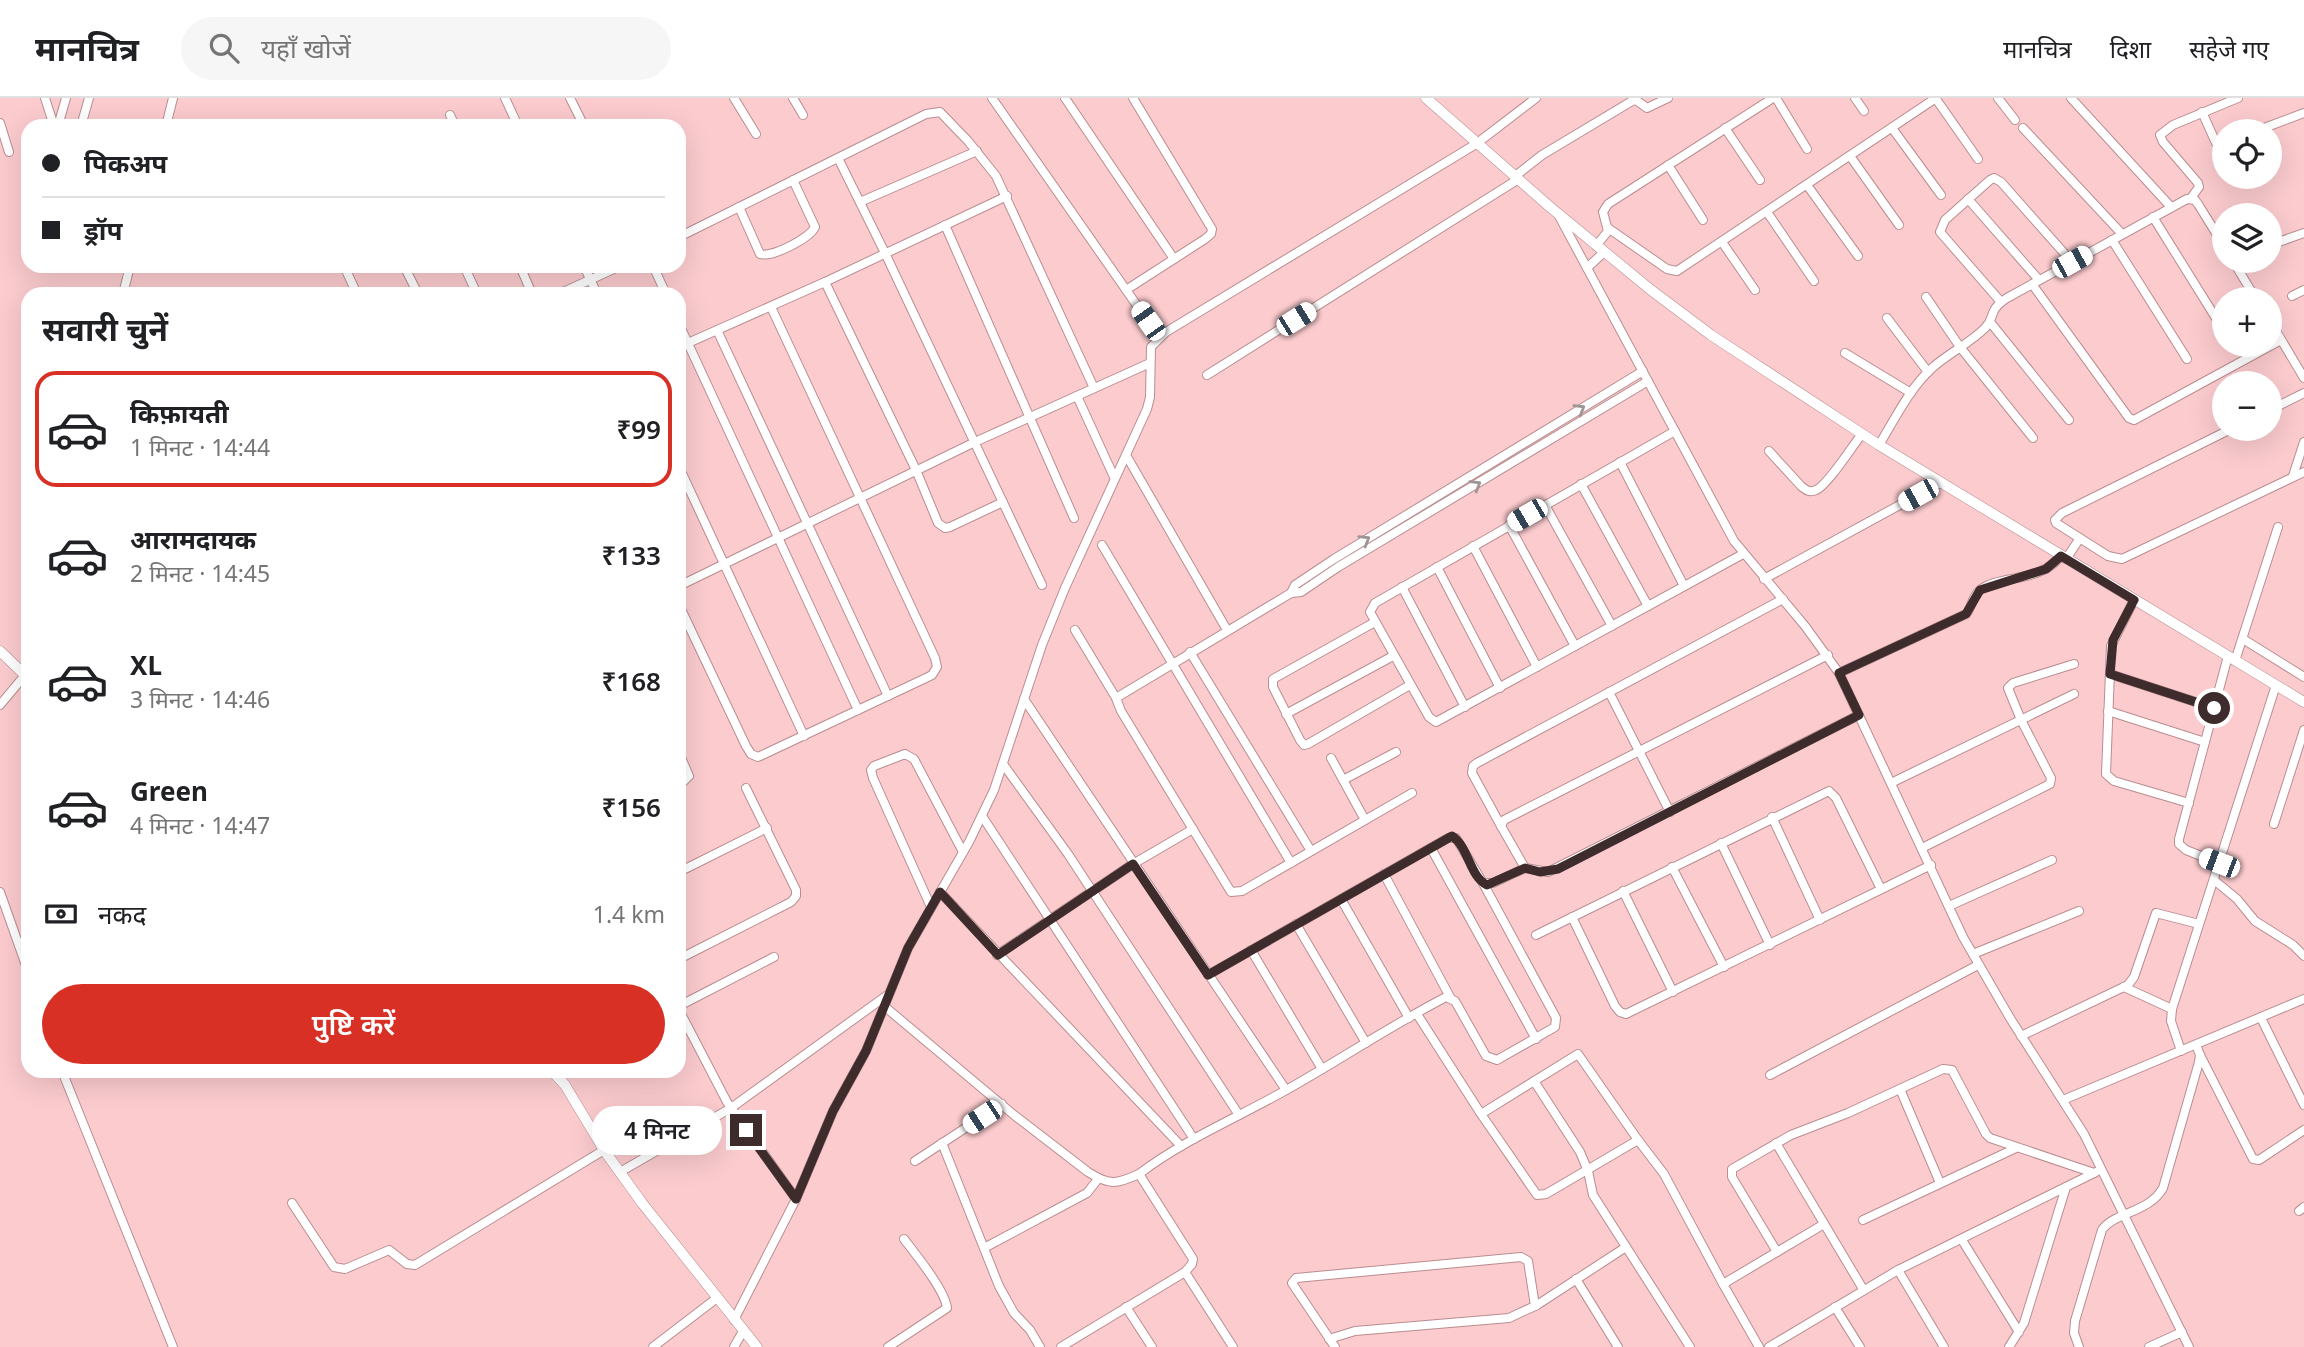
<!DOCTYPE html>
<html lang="hi">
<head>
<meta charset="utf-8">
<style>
	:root { --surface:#fff; --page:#f6f6f6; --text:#202124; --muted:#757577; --line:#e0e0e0; --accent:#d93025 }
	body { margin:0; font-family:"Noto Sans","Noto Sans Devanagari",sans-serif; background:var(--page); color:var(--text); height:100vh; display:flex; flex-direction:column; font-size:26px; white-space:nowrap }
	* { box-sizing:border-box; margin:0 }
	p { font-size:23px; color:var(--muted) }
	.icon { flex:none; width:38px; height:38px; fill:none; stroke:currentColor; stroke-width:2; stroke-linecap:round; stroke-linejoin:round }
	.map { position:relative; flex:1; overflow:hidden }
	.side { position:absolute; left:21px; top:189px; width:665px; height:791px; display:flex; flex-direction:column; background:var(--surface); border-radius:21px; box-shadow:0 7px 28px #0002 }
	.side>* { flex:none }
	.top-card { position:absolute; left:21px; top:21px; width:665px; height:154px; border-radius:21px; box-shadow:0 7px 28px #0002; display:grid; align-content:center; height:154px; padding:0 21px; background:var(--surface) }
	.fabs { position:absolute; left:2212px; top:21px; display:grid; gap:14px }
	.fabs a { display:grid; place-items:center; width:70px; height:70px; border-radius:50%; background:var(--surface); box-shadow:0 7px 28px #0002; font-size:35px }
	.end { position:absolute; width:32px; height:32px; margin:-16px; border:9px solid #3e2b2c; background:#fff; box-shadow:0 0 0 4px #fff }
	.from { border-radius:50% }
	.bubble { position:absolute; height:49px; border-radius:24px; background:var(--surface); box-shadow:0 7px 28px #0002; font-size:23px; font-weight:600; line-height:49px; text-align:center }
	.car { position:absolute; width:21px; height:42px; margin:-21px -10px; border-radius:9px; box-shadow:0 0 5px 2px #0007; background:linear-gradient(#fff 24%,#345 0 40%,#fff 0 76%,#345 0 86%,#fff 0) }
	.top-card b { display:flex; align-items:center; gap:24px; height:66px; font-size:26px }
	.top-card b+b { border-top:2px solid var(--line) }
	.top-card i { width:18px; height:18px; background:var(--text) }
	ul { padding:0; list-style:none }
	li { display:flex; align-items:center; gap:21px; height:116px; margin:0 14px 10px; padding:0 7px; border:4px solid transparent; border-radius:21px }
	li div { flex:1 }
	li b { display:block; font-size:26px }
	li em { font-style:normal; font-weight:600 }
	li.active { border-color:var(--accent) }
	li>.icon { width:63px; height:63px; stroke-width:1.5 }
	h2 { padding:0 21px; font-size:32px; line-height:84px }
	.pay { display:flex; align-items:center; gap:18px; height:77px; padding:0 21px; font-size:26px }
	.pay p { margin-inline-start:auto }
	.primary-button { display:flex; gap:14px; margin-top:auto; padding:14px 21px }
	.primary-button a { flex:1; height:80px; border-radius:42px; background:var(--accent); color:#fff; font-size:28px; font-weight:600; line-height:80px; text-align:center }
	header { display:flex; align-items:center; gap:42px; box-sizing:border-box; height:98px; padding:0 35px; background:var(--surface); border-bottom:2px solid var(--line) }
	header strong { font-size:33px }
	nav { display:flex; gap:38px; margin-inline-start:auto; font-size:24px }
	.search { width:490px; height:63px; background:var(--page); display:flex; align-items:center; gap:18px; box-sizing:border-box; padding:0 24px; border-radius:38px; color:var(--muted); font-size:26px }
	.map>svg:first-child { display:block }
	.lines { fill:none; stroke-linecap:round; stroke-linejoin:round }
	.minor-casing { stroke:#ba8d90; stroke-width:10 }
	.tertiary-casing { stroke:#ba8d90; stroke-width:11 }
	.minor { stroke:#fff; stroke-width:8 }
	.tertiary { stroke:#fff; stroke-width:10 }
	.oneway { stroke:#9e9596 }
	.route { stroke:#3e2b2c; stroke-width:9 }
</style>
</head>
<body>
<header>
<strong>मानचित्र</strong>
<div class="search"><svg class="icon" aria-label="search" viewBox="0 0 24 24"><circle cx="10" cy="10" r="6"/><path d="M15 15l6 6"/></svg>यहाँ खोजें</div>
<nav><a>मानचित्र</a><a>दिशा</a><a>सहेजे गए</a></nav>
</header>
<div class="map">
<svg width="2304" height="1249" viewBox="0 0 2304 1249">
	<rect width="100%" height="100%" fill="#fbcbce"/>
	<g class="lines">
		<g class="minor-casing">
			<g id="minor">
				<path d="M45,0L54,28"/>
				<path d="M505,0L518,28"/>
				<path d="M570,0L584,28"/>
				<path d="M734,0L756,36"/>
				<path d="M793,0L803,17"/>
				<path d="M992,0L1159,239"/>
				<path d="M1065,0L1174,161"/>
				<path d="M1776,0L1807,51"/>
				<path d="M1855,0L1864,13"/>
				<path d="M1998,0L2015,22"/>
				<path d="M2071,0L2171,109"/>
				<path d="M1936,1L1978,61"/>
				<path d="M2202,14L2216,45L2224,46"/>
				<path d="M450,17L455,28"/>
				<path d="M60,21L66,0"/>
				<path d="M0,25L9,54"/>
				<path d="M81,28L89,0"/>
				<path d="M166,28L173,0"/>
				<path d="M1725,30L1760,82"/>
				<path d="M1892,30L1941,97"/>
				<path d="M2023,30L2122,136"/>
				<path d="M2256,33L2304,15"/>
				<path d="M1850,58L1899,127"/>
				<path d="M838,60L885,155L1042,487"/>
				<path d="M1668,67L1703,122"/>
				<path d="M1514,79L1542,57L1632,3L1636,2L1647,10L1668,0"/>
				<path d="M1807,87L1858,158"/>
				<path d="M2191,100L2199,89L2198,85L2163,44L2160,37L2173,27L2238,0"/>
				<path d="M1968,101L2039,182"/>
				<path d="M860,104L977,53"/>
				<path d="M739,109L760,156C772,160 810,140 815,129L793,82"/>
				<path d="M1767,114L1814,183"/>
				<path d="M1559,118L1734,443L1805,528L1839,575L1963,839L2010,920L2084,1036L2189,1249"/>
				<path d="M2153,119L2224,233"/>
				<path d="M945,127L1074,420"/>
				<path d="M1608,130L1667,171L1677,173L1936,0"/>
				<path d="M679,139L926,16L940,14L968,43L996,78L1094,290"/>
				<path d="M2112,142L2187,261"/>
				<path d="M1722,144L1755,192"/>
				<path d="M2270,147L2304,135"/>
				<path d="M1596,148L1608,133L1603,114L1608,106L1773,0"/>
				<path d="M2233,163L2256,201"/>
				<path d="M344,168L357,196"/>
				<path d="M404,168L418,196"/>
				<path d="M464,168L477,196"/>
				<path d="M520,168L532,196"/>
				<path d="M584,168L597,196"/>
				<path d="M653,168L666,196"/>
				<path d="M1587,170L1604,154"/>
				<path d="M825,184L916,372L938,425L945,430L950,429L1003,404"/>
				<path d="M2032,186L2129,320L2134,322L2281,242"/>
				<path d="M1126,192L1205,141L1211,136L1212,131L1133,0"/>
				<path d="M123,196L130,168"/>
				<path d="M559,196L620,168"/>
				<path d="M2292,198L2304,192"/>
				<path d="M1926,199L1960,249L2033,340"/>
				<path d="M2001,204L1940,134L1945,122L1990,82L1994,80L2001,84L2072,164"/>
				<path d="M1887,220L1928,274"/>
				<path d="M2270,223L2304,280"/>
				<path d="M1990,224L2069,322"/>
				<path d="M679,226L858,612"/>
				<path d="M717,232L888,598"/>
				<path d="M679,249L825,184L1007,98"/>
				<path d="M1845,255L1911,295"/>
				<path d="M1207,277L1517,82"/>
				<path d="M1077,298L1114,379"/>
				<path d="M2270,312L2304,295"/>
				<path d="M2231,331L2062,415L2055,422L2056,425L2108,458L2122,461L2304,374"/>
				<path d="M1675,333L1375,505L1370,514L1429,619L1436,624L1743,456"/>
				<path d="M1879,347C1895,321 1909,291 1932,270C1949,255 1970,245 1985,230C1996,219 1987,213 2007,200L2187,101L2195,102L2198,106L2224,148"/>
				<path d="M1769,353L1801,388C1806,392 1809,395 1816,392C1827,388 1853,347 1862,336"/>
				<path d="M1126,357L1227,532"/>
				<path d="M1620,364L1684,488"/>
				<path d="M679,369L804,638"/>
				<path d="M2293,378L2304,344"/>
				<path d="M1581,386L1648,508"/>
				<path d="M1545,407L1612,528"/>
				<path d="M1509,427L1575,548"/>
				<path d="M1102,447L1291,765"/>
				<path d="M1473,448L1537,569"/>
				<path d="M2066,461L2080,440"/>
				<path d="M1437,469L1500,590"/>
				<path d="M1764,481L1940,385"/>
				<path d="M679,488L975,344L1150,265"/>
				<path d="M1402,489L1465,609"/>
				<path d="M1291,495L1295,487L1334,461L1643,273"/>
				<path d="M2134,502L2111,548L2106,676L2114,683L2189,705"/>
				<path d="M679,507L746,648L751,656L758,659L926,580L932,577L937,569L935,560L771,209"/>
				<path d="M1375,524L1273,581V589L1300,642L1304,647L1308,646L1410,587"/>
				<path d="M1075,532L1116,600"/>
				<path d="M2243,541L2304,579"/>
				<path d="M1190,554L1311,753"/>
				<path d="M2235,563L2278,429"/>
				<path d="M1839,575L1966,516C1972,509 1972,499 1980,492C2000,476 2038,486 2061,458"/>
				<path d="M2110,576L2214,610"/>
				<path d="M1609,594L1670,714"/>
				<path d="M1024,601L1286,992"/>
				<path d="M0,607L25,577L28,564"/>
				<path d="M2108,613L2205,644"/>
				<path d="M1286,616L1393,558"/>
				<path d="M679,655L689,678L679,688"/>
				<path d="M1331,660L1365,722"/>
				<path d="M1003,666L1068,756L1239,1017"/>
				<path d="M1343,682L1396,654"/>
				<path d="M1891,685L2074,596"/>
				<path d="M1412,695L1242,793L1231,794L1121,613L1116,600L1291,495L1301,494L1338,469L1648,283"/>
				<path d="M982,718L1194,1041"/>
				<path d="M1772,719L1820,822"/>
				<path d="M2274,726L2304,632"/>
				<path d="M1501,728L1472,675L1473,668L1477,665L1783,501"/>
				<path d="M1721,745L1770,847"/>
				<path d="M1431,750L1536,941"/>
				<path d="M1922,750L2050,686L2051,680L2021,622L2008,590L2013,585L2074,566"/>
				<path d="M2219,765L2186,752L2179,746V741L2228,558"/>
				<path d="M1672,769L1724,869"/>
				<path d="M1525,770L1501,728L1504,722L1828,557"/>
				<path d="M679,774L767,730"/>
				<path d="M1384,776L1450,899"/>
				<path d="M2214,782L2237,801L2255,823L2293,847L2304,858"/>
				<path d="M1623,793L1673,894"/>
				<path d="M0,794L28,873"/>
				<path d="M940,794L1181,1048"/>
				<path d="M1341,801L1409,920"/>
				<path d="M1949,808L2052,762"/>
				<path d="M931,809L873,680L871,672L874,668L905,656L914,661L963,754"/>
				<path d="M1572,819L1615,908L1620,914L1626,916L1931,767"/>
				<path d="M1296,826L1366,945"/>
				<path d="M1536,837L1829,693L1836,700L1881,791"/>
				<path d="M1251,852L1322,971"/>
				<path d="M1973,856L2079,813"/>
				<path d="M997,857L1133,766L1193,731"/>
				<path d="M679,861L791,804L796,798V792L746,690"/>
				<path d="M1208,877L1448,740H1456L1483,785H1493L1525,770L1548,774L1859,617"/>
				<path d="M2124,889L2172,911"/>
				<path d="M679,908L774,859"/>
				<path d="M884,908L1014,1017L1088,1074C1110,1088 1117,1086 1139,1076"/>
				<path d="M679,912L727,1004L796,1101"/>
				<path d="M1417,916L1481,1016L1537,1097L1546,1096L1638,1042"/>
				<path d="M2261,920L2304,1007"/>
				<path d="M2021,938L2128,887L2134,879L2156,815L2199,826"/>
				<path d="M2181,953L2171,923L2172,911L2276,587"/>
				<path d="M2200,957L2253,1061L2259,1062L2304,1032"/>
				<path d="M62,973L173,1249"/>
				<path d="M1770,977L1978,867"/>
				<path d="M1534,983L1580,1054L1588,1073L1593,1097L1690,1249"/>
				<path d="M1900,991L1940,1085"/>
				<path d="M2063,1002L2304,901"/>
				<path d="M1481,1016L1578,956L1638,1042L1664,1076L1723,1186L1759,1249"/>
				<path d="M942,1045L999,1188L1014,1215L1030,1232L1040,1249"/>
				<path d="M1776,1045L1863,1191"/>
				<path d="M915,1063L1002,1006"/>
				<path d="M620,1074L731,1010L886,898"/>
				<path d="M292,1105L334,1169L345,1171L389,1152L407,1166L415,1167L604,1052"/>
				<path d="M2299,1113L2304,1109"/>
				<path d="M1863,1122L2016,1050"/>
				<path d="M1962,1142L2019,1234"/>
				<path d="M984,1150L1087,1095L1098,1081"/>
				<path d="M1777,1154L1732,1079V1071L1791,1037L1848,1015L1943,971L1952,972L1986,1036L1990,1040L2094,1075"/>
				<path d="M1898,1172L1944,1249"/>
				<path d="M1185,1174L1233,1249"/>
				<path d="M1576,1181L1618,1249"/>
				<path d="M1723,1186L1824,1126"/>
				<path d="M1126,1209L1152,1249"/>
				<path d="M1835,1209L1860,1249"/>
				<path d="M734,1222L796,1101L833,1013L866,953L908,850L969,744L994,692L1042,547L1065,490L1147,311L1150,299L1151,249L1166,234L1476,46L1536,0"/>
				<path d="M1329,1241L1355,1233L1509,1220L1537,1207L1626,1149"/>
				<path d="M653,1249L717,1200"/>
				<path d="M734,1249L743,1233"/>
				<path d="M888,1249L947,1210C945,1192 916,1157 904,1141"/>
				<path d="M1061,1249L1185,1174L1192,1166L1193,1161L1139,1076C1185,1041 1239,1019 1288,991C1341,961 1392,927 1446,899L1455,903L1486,958L1497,962L1555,929L1556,920L1483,785"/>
				<path d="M1335,1249L1294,1188L1292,1185L1296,1180L1521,1159L1528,1163L1535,1208"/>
				<path d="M1769,1249L1898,1172L2096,1074"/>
				<path d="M2009,1249L2024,1225L2066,1089"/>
				<path d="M2079,1249L2074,1235L2075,1223L2102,1132C2114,1114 2149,1115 2163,1090L2199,964L2200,957L2196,947"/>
				<path d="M2149,1249L2182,1234"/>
			</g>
		</g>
		<g class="tertiary-casing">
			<g id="tertiary">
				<path d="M1426,0L1550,109L1651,192L1711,237L1879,347L2304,604"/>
				<path d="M0,553L28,580"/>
				<path d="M552,973L565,987L604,1052L642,1105L757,1249"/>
			</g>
		</g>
		<use href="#minor" class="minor"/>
		<use href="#tertiary" class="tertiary"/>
	</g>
	<defs><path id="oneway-chevron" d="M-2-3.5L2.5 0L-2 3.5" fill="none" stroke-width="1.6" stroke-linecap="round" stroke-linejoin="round" transform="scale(1.75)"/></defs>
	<g class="oneway">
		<use href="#oneway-chevron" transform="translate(1580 311) rotate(-31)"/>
		<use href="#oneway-chevron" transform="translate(1476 387) rotate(-31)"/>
		<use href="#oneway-chevron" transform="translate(1365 442) rotate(-31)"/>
	</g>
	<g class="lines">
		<path class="route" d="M746,1032L796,1101L833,1013L866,953L908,850L940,794L998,857L1133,766L1208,877L1452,738C1469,749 1469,778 1487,787L1525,770L1540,774L1558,771L1859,617L1839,575L1966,516L1980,492L2046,471L2061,458L2134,502L2113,542L2110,576L2214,610"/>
	</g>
</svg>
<div class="fabs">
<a><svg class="icon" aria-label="locate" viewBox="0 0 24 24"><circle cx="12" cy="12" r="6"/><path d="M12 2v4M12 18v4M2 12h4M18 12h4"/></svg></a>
<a><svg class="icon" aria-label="layers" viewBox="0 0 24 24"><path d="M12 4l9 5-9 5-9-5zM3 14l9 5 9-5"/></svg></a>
<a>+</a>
<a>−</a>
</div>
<i class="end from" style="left:2214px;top:610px"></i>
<i class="end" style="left:746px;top:1032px"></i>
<div class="bubble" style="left:592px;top:1008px;width:130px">4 मिनट</div>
<i class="car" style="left:2072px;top:164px;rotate:61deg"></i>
<i class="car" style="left:1296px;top:221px;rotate:58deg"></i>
<i class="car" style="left:1148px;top:223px;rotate:325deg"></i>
<i class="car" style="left:1918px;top:397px;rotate:241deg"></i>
<i class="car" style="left:1527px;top:417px;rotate:240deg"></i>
<i class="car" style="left:2219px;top:765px;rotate:291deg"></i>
<i class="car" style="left:982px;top:1019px;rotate:237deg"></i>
<div class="top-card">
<b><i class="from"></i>पिकअप</b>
<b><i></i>ड्रॉप</b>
</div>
<section class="side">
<h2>सवारी चुनें</h2>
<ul>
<li class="active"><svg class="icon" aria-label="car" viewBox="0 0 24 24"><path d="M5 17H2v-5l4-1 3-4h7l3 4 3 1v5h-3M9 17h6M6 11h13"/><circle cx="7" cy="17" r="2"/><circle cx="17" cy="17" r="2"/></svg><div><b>किफ़ायती</b><p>1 मिनट · 14:44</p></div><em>₹99</em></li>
<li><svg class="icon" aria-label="car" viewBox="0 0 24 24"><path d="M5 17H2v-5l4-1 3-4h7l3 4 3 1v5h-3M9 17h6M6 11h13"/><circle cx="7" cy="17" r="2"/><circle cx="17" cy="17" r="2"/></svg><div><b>आरामदायक</b><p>2 मिनट · 14:45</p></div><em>₹133</em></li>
<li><svg class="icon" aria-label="car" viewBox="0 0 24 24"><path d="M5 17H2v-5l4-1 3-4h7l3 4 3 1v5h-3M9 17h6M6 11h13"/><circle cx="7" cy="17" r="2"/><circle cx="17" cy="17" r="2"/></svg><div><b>XL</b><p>3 मिनट · 14:46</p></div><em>₹168</em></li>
<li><svg class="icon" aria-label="car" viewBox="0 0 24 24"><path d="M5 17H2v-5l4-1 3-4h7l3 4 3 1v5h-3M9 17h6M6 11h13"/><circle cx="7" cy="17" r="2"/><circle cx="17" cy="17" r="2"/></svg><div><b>Green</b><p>4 मिनट · 14:47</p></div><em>₹156</em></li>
</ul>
<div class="pay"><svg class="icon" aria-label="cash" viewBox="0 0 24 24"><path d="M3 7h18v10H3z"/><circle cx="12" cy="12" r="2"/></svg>नकद<p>1.4 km</p></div>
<div class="primary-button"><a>पुष्टि करें</a></div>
</section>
</div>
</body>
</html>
